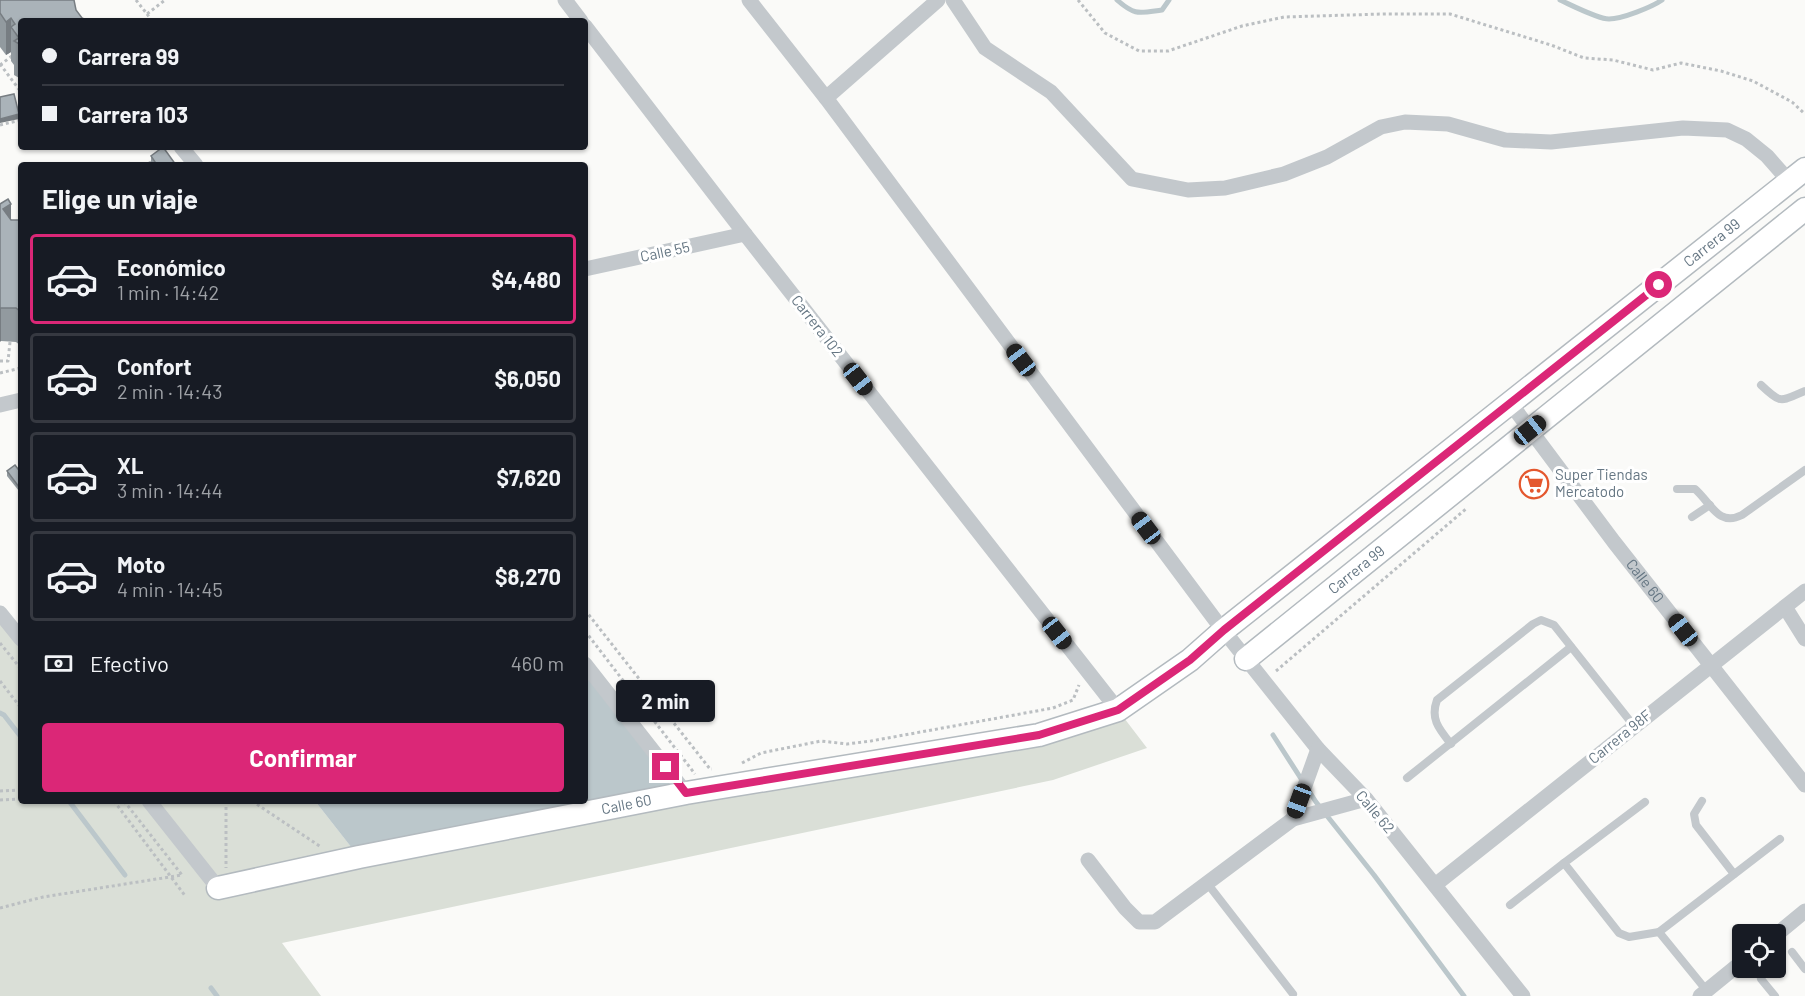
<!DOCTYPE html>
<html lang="es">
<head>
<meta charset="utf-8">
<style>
	:root { --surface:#171b24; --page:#20242c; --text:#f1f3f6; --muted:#9ea1a6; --line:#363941; --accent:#db2777 }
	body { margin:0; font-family:Barlow,sans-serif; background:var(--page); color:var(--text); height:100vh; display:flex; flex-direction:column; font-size:22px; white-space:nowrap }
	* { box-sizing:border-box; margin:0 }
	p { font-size:20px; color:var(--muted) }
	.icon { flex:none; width:33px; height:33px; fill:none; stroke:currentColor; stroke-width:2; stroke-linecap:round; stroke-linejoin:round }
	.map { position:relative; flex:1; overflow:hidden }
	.sheet { position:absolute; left:18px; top:162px; width:570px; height:642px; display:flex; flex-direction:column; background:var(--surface); border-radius:6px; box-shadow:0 2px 4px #0004 }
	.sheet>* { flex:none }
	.guide { position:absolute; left:18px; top:18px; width:570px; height:132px; border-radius:6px; box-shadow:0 2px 4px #0004; display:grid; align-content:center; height:132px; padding:0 24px; background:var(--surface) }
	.controls { position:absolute; left:1732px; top:924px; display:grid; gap:12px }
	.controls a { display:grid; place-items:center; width:54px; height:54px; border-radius:6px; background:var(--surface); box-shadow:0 2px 4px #0004; font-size:30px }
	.end { position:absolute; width:27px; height:27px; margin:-14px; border:8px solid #db2777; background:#fff; box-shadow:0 0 0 3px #fff }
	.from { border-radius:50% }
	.bubble { position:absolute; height:42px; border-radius:6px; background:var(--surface); box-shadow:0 2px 4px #0004; font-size:20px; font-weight:700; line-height:42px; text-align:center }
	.car { position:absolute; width:18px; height:36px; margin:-18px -9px; border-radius:8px; box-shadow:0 0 4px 2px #0007; background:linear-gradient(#222 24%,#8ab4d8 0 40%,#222 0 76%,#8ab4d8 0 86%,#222 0) }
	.guide b { display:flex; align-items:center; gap:21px; height:57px; font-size:22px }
	.guide b+b { border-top:2px solid var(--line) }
	.guide i { width:15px; height:15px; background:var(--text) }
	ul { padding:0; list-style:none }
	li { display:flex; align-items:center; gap:18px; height:90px; margin:0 12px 9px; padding:0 12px; border:3px solid var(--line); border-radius:6px }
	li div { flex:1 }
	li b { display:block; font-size:22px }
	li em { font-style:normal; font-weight:700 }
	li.active { border-color:var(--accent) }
	li>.icon { width:54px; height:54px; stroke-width:1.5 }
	h2 { padding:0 24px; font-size:27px; line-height:72px }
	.pay { display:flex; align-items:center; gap:15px; height:66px; padding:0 24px; font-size:22px }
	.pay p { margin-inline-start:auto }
	.button { display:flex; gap:12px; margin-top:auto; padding:12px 24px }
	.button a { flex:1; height:69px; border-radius:6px; background:var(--accent); color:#fff; font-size:24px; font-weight:700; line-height:69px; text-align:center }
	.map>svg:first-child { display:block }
	.green { fill:#dadfd7 }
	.water { fill:#bbc7cb }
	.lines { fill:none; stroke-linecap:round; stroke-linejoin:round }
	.stream { stroke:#bbc7cb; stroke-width:5 }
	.secondary-casing { stroke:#b3babf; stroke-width:25 }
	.path { stroke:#bbbfc2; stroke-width:3; stroke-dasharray:3 3; stroke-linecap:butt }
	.lane { stroke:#c3c8cc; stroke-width:8 }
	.street { stroke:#c3c8cc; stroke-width:15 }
	.secondary { stroke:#fff; stroke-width:22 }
	.wall { fill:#929a9f }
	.shaded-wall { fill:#777d82 }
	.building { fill:#aab3b9; stroke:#777d82; stroke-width:1.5 }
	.route { stroke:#db2777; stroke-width:8 }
	.labels { text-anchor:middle; stroke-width:6; stroke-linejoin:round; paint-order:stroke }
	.street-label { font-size:15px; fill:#657683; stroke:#fff }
	.poi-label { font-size:15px; fill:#657683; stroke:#fff; text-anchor:start }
</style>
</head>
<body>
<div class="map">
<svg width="1805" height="996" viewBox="0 0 1805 996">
	<rect width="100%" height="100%" fill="#fafaf8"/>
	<path class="green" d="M0,613L21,639V801H315L360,858L1118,710L1147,748L1053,780L282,943L321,996H0Z"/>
	<path class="water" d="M585,666L686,793L359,857L315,801H585Z"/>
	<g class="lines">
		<g class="stream">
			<path d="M1117,0C1135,16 1139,13 1162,10L1169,0"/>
			<path d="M1560,0C1571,5 1598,19 1609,19C1622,19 1652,7 1662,0"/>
			<path d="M0,713L4,715L21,737"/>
			<path d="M1273,735L1316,802L1374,875L1464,996"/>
			<path d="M69,801L125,875"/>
			<path d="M211,988L217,996"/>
		</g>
		<g class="secondary-casing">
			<g id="secondary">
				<path id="s2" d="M1246,659L1805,209"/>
				<path id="s3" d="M218,888L359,857L686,793L1039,735L1118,710L1190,660L1224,630L1805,169"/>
			</g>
		</g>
		<g class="path">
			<path d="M136,0L147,14L165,0"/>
			<path d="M1078,0L1105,33L1139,51H1168L1242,26L1284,17L1383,14H1450L1551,45L1584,58L1613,60L1653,70L1681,63L1721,71L1753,81L1792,102L1805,114"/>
			<path d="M147,14L152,21"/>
			<path d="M0,64L21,92"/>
			<path d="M0,65L12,56"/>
			<path d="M0,125L21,120"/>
			<path d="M150,161L151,165"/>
			<path d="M0,361H8L10,342"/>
			<path d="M0,373L21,368"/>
			<path d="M585,610L710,769H712"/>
			<path d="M585,631L695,774"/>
			<path d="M0,643L21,669"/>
			<path d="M1276,671L1467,508"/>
			<path d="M0,681L21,708"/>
			<path d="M742,763L761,753L821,741L847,744L871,741L1053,708L1073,700L1079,685"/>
			<path d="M0,791L21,790"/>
			<path d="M0,800L21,799"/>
			<path d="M114,801L186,897"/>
			<path d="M226,801V868"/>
			<path d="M252,801L321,847"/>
			<path d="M0,908L43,897L182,875L124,801"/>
		</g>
		<g class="lane">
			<path d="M1761,385C1782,405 1780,401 1805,391"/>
			<path d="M1677,489H1695C1711,503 1718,527 1742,515L1805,470"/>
			<path d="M1692,517L1710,505"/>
			<path d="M1451,744C1439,729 1430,719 1437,700L1533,624L1541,620L1554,625L1634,726"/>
			<path d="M1407,778L1571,647"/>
			<path d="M1702,801L1694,814L1696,825L1734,874"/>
			<path d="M1645,802L1564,863L1619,933L1629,937L1659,932"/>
			<path d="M1207,883L1293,994"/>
			<path d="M1510,905L1564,863"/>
			<path d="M1792,952L1805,969"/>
			<path d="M1761,979L1775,996"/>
			<path d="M1707,991L1659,932L1780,839"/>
		</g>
		<g class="street">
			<path d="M565,0L581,21"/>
			<path d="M749,0L826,98L1216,621L1318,749L1366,799L1523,996"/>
			<path d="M953,0L985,48L1051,92L1132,179L1188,190L1225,188L1284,174L1327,157L1381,127L1405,122L1448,124L1505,140L1551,142L1683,128L1727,130L1746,139L1767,156L1789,181"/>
			<path d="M585,26L745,234L1118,710"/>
			<path d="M826,98L938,0"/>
			<path d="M181,147L196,165"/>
			<path d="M585,269L745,234"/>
			<path id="s1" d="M1511,404L1614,542L1805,785"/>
			<path d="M0,405L21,400"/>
			<path d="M1785,607L1805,639"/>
			<path d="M0,613L21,639"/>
			<path d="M585,664L686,793"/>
			<path d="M149,801L218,888"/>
			<path d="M1293,819L1318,749"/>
			<path d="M1088,860L1125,908L1139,922H1155L1293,819L1366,799"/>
			<path d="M1435,885L1805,591"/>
			<path d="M1776,935L1805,911"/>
			<path d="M1700,996L1743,961"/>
		</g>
		<use href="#secondary" class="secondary"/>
	</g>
	<g class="wall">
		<path d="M0,0L21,21V79L14,75V65L11,61V52L6,55L0,47Z"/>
		<path d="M151,156L176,165H151Z"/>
		<path d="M0,204L11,220H21V346L16,342L1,341Z"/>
		<path d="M7,471L21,473L19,491L7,476Z"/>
	</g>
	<g class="shaded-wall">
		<path d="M11,18V52L6,55V22Z"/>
		<path d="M19,114V119L0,123V119Z"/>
		<path d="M131,147H141L131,150Z"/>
		<path d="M11,204V238L3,209Z"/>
		<path d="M1,307V341L0,342V308Z"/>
	</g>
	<g class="building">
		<path d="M0,0H74L76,10L82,18L88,21H21V45L14,41L19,38L11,27L15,24L11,18L6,22L0,13Z"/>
		<path d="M14,94L19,114L0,119V97Z"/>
		<path d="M163,147L176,165H157L151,156Z"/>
		<path d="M8,199L11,204L3,209L11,220H21V312L16,308H0V204Z"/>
		<path d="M15,465L21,473V485L19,487L7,471Z"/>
	</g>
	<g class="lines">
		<path class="route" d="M666,767L686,793L1039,735L1118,710L1190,660L1224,630L1659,285"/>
	</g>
	<defs>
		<g id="supermarket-ring" transform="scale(1.5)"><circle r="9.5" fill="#fff" stroke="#e4572e" stroke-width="1.5"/><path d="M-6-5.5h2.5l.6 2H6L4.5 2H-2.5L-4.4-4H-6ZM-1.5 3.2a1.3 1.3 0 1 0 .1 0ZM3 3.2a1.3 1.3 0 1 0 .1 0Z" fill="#e4572e"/></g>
	</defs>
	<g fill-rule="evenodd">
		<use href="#supermarket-ring" x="1534" y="484"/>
	</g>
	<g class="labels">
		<g class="street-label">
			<text dy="5" stroke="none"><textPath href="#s3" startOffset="1674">Carrera 99</textPath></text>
			<text transform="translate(665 252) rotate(-12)" y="5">Calle 55</text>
			<text transform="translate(817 326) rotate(52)" y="5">Carrera 102</text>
			<text dy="5" stroke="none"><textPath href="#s2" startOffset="142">Carrera 99</textPath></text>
			<text dy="5" stroke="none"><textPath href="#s1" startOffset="222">Calle 60</textPath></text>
			<text transform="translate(1620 737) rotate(-39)" y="5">Carrera 98F</text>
			<text dy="5" stroke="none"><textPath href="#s3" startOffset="417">Calle 60</textPath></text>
			<text transform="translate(1375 812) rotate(50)" y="5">Calle 62</text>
		</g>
		<g class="poi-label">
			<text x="1555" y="480">Super Tiendas<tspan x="1555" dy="17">Mercatodo</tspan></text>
		</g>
	</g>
</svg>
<div class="controls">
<a><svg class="icon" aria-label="locate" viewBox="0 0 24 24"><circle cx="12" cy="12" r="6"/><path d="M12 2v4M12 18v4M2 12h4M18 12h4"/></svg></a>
</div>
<i class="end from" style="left:1659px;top:285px"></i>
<i class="end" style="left:666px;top:767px"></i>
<div class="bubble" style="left:616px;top:680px;width:99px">2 min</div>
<i class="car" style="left:1021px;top:360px;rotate:323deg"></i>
<i class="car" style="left:858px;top:379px;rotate:142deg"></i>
<i class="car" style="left:1530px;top:430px;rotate:51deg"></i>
<i class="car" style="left:1146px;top:528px;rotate:323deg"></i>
<i class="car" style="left:1683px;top:630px;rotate:322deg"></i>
<i class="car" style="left:1057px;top:633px;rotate:142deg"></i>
<i class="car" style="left:1299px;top:801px;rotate:200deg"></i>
<div class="guide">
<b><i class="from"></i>Carrera 99</b>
<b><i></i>Carrera 103</b>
</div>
<section class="sheet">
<h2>Elige un viaje</h2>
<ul>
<li class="active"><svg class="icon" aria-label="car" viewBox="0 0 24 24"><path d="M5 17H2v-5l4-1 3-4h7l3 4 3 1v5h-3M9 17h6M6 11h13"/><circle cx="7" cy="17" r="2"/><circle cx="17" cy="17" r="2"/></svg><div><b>Económico</b><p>1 min · 14:42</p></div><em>$4,480</em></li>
<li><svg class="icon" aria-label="car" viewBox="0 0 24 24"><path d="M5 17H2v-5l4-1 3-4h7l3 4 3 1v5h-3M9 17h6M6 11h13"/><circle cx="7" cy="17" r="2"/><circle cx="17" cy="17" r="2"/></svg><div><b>Confort</b><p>2 min · 14:43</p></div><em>$6,050</em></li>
<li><svg class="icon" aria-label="car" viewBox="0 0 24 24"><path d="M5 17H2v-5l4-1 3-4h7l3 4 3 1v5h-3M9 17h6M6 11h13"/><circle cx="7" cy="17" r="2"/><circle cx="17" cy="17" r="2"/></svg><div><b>XL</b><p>3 min · 14:44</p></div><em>$7,620</em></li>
<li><svg class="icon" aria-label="car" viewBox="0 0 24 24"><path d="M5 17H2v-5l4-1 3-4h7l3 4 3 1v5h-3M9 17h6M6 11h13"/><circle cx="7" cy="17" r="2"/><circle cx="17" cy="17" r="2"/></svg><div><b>Moto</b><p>4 min · 14:45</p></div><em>$8,270</em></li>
</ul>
<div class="pay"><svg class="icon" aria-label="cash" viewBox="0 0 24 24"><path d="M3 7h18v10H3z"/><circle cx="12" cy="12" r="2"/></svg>Efectivo<p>460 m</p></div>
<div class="button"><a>Confirmar</a></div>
</section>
</div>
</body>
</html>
